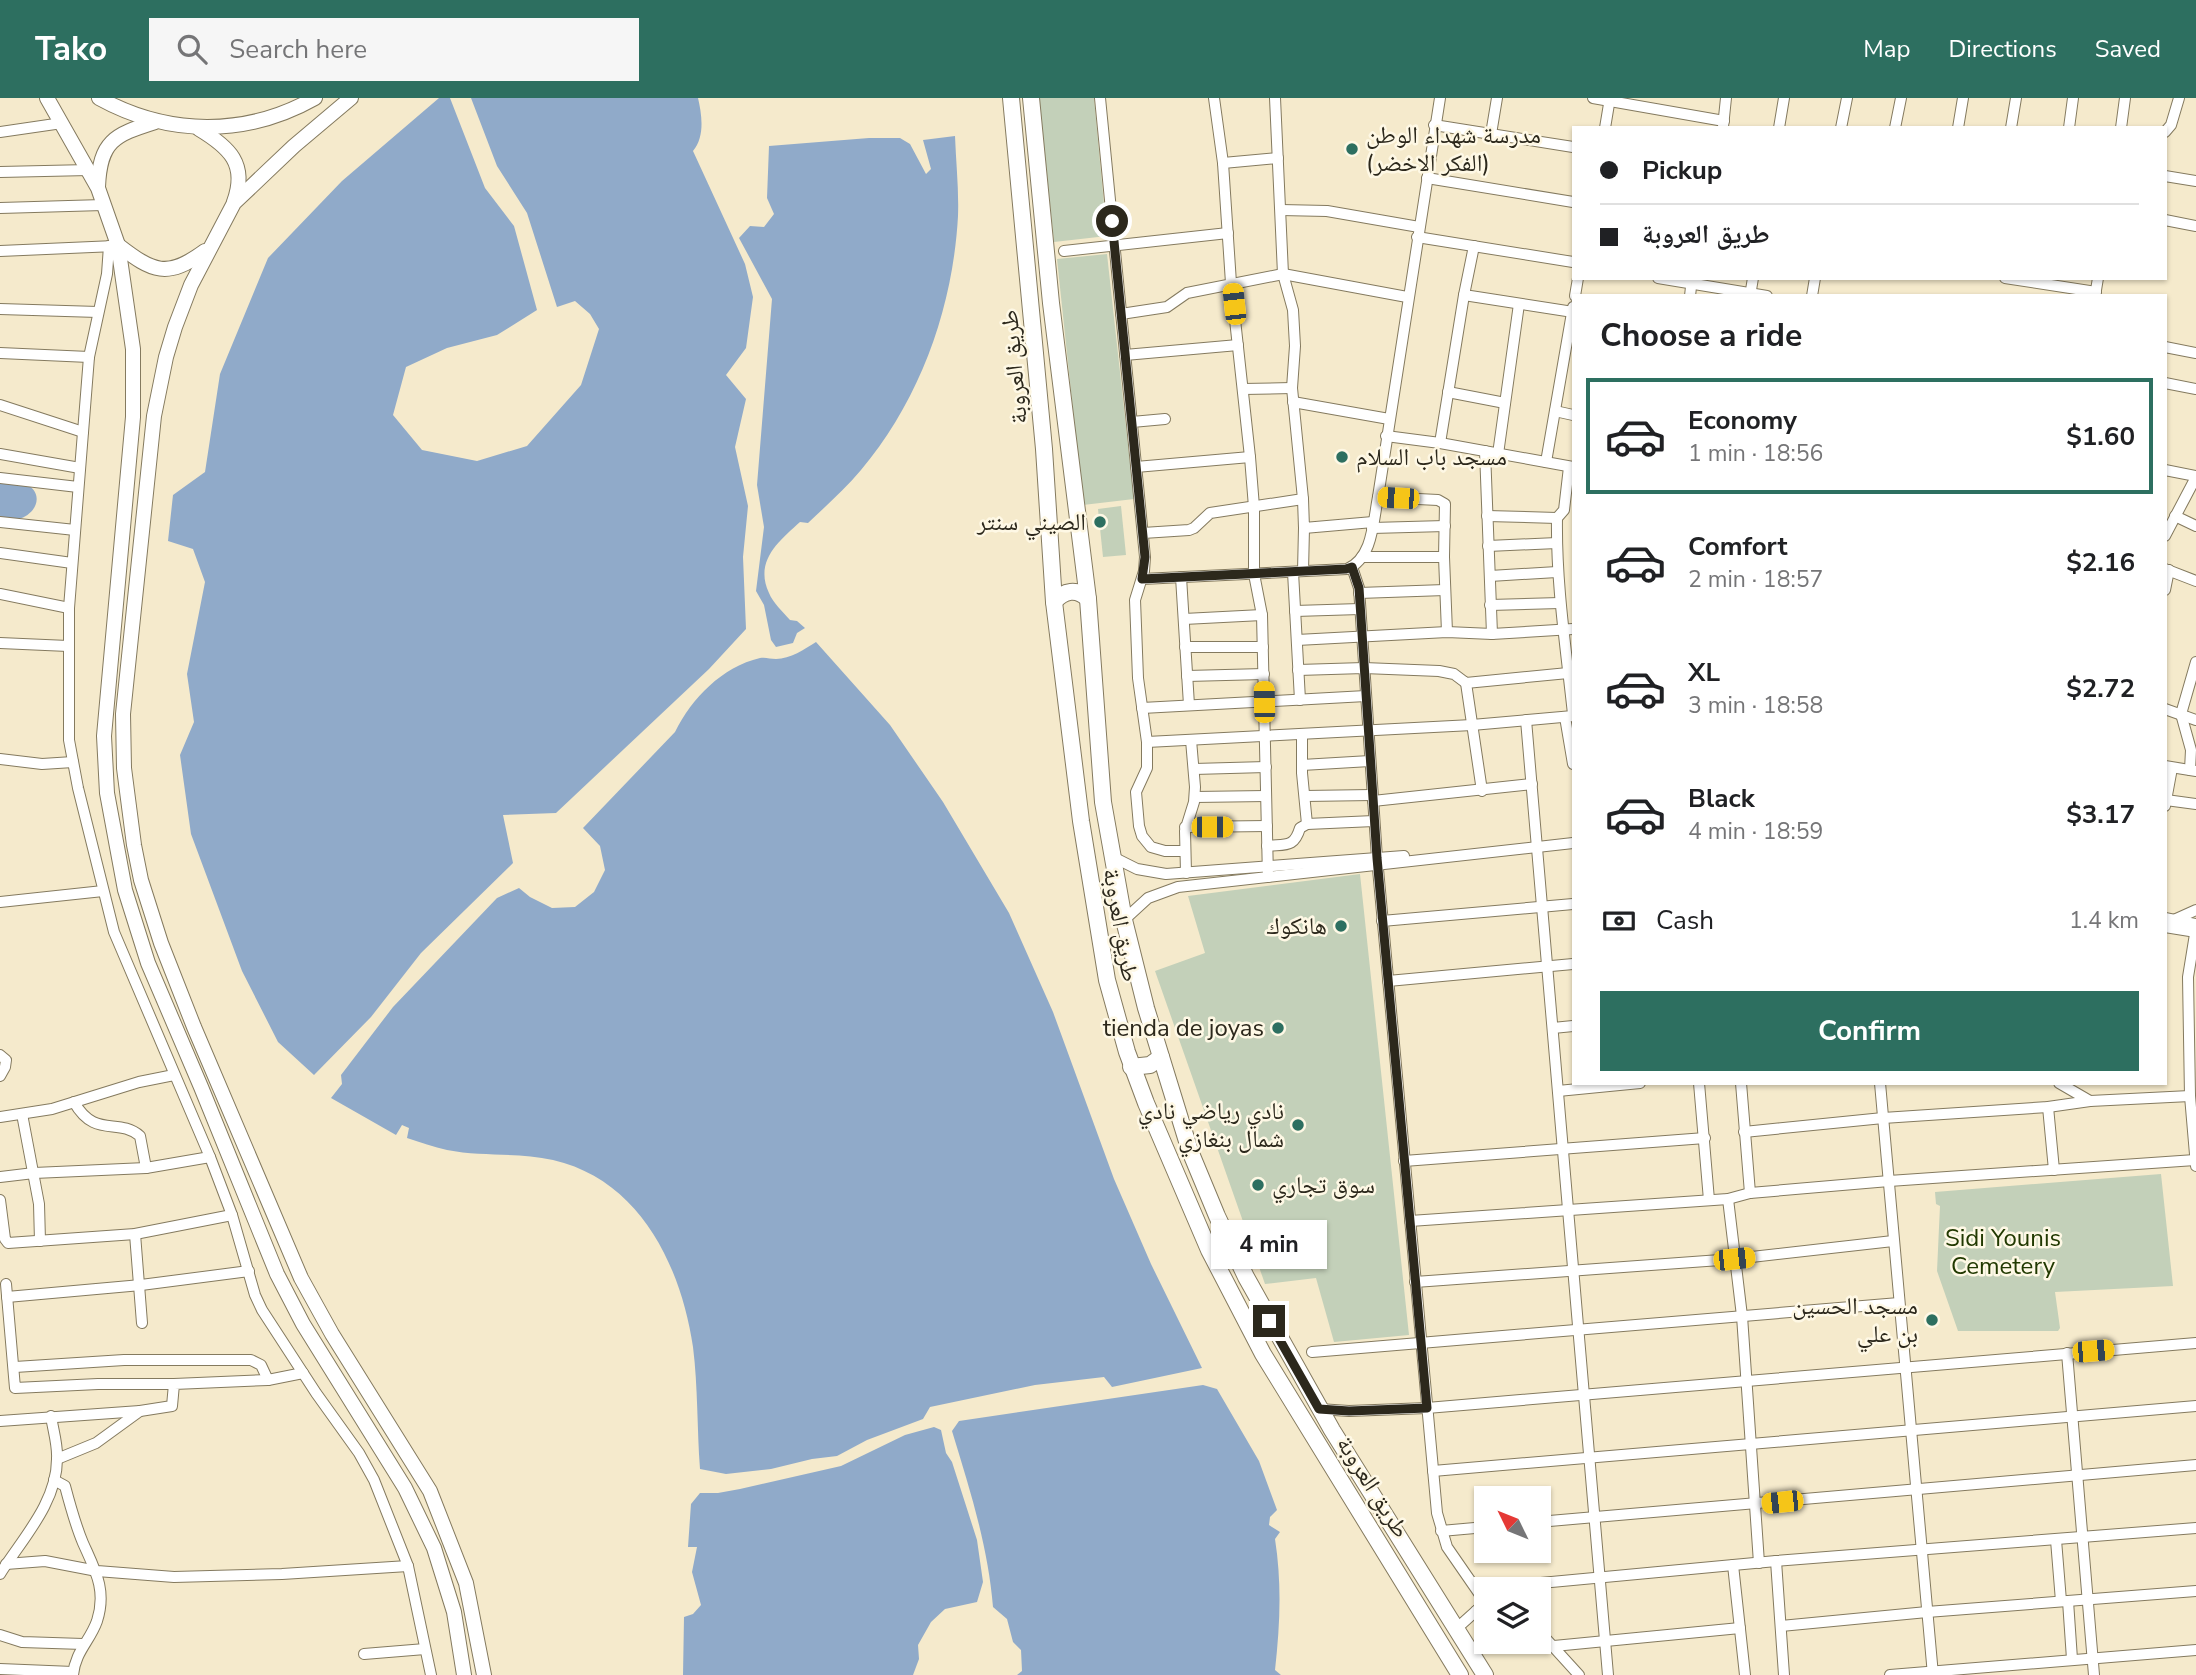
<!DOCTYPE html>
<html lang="en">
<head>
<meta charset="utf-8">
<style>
	:root { --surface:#fff; --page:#f6f6f6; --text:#202124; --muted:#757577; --line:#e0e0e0; --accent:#2d6f60 }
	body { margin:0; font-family:"Nunito Sans","Noto Naskh Arabic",sans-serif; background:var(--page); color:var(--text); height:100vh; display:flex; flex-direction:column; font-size:26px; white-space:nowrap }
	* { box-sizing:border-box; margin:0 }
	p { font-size:23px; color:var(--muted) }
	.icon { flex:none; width:38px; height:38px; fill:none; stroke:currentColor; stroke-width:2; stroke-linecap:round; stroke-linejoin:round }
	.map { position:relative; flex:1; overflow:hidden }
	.drawer { position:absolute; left:1572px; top:196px; width:595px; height:791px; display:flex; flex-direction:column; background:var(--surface); border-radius:0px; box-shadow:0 2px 5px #0004 }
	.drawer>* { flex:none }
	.top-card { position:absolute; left:1572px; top:28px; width:595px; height:154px; border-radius:0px; box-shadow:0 2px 5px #0004; display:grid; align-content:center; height:154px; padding:0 28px; background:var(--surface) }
	.needle { width:46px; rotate:313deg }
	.tools { position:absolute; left:1474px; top:1388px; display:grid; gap:14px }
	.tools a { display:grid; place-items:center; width:77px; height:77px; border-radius:0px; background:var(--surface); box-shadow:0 2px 5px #0004; font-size:35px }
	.end { position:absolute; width:32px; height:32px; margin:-16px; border:9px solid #2c281c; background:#fff; box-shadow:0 0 0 4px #fff }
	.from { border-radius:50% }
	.bubble { position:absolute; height:49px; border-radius:0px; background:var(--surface); box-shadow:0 2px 5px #0004; font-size:23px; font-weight:700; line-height:49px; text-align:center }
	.car { position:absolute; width:21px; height:42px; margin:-21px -10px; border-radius:9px; box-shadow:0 0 5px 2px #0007; background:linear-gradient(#f5c518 24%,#345 0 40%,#f5c518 0 76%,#345 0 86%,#f5c518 0) }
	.top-card b { display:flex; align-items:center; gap:24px; height:66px; font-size:26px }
	.top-card b+b { border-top:2px solid var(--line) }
	.top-card i { width:18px; height:18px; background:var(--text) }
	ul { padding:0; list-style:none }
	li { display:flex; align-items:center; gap:21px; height:116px; margin:0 14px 10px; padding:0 14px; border:4px solid transparent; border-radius:0px }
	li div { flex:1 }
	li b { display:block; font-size:26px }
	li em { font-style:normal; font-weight:700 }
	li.active { border-color:var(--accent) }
	li>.icon { width:63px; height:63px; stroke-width:1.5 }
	h2 { padding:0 28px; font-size:32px; line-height:84px }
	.pay { display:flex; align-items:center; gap:18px; height:77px; padding:0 28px; font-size:26px }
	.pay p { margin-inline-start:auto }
	.cta { display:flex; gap:14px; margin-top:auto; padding:14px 28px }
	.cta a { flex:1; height:80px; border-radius:0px; background:var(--accent); color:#fff; font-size:28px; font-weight:700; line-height:80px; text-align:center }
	header { display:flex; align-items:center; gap:42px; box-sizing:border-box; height:98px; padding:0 35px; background:var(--accent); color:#fff }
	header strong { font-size:33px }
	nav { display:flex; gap:38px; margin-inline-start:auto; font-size:24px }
	.search { width:490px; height:63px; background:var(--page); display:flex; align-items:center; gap:18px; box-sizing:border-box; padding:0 24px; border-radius:0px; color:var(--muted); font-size:26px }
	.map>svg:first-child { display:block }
	.green { fill:#c3d0b9 }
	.water { fill:#90aac9 }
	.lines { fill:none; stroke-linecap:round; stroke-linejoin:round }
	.minor-casing { stroke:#847a5f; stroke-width:12 }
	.major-casing { stroke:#847a5f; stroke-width:16 }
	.highway-casing { stroke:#847a5f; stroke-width:18 }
	.minor { stroke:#fff; stroke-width:10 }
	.major { stroke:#fff; stroke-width:14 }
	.highway { stroke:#fff; stroke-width:16 }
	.route { stroke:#2c281c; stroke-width:9 }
	.poi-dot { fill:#2d6f60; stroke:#fef8e5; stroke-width:2.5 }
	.labels { text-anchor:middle; stroke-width:5; stroke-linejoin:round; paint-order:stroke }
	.poi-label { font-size:24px; fill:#2c281c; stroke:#fef8e5; text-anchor:end }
	.street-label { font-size:24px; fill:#2c281c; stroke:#fef8e5 }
	.park-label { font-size:24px; fill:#213901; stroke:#fef8e5 }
</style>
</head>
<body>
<header>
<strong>Tako</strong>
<div class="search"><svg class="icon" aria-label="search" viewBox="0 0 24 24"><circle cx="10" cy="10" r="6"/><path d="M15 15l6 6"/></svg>Search here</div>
<nav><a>Map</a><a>Directions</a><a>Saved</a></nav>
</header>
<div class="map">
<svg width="2196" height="1577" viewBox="0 0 2196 1577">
	<rect width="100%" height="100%" fill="#f5eacc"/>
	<g class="green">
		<path d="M1039,0H1094L1107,138L1054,144Z"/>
		<path d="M1107,156L1134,401L1083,407L1057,161Z"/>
		<path d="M1121,408L1126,457L1103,459L1098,411Z"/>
		<path d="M1360,776L1409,1237L1334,1244L1316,1180L1265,1186L1155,873L1205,855L1188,798Z"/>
		<path d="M2161,1076L2173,1188L2055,1194L2060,1230L2058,1233H1958L1937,1173L1940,1108L1936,1106L1935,1094Z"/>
	</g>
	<g class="water">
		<path d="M439,0H450L485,90L514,128L537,212L497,237L447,250L406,269L393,317L422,352L477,363L527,348L581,287L599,231L590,216L575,203L557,209L527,115L497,68L471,0H698C702,17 705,39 693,53L745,166L753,199L746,250L726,277L746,301L735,349L748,408L743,459L746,531L709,571L556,715L503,717L513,765L421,855L371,919L314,977L278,944L242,873L191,736L180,657L194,624L187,576L205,484L193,451L168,443L173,397L205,374L220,276L268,160L342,83Z"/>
		<path d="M955,38C956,65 959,92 958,118C953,210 920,302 861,372C845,391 826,408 808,425L800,424C779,443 754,463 769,495C773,505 783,514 790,522L797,523L805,530L797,535L793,545L776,549L771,542L764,507L756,493L764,429L757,387L772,201L739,140L750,128L764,129L774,116L767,100L769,48L869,40H900L910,46L926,76L931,71L923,42Z"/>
		<path d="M0,383C7,384 16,383 23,385C46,393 37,417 18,421C12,422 6,420 0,419Z"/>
		<path d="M816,544L890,627L943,704L1009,815L1053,914L1114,1081L1151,1166L1202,1270L1112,1289L1104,1279L1035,1287L930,1309L923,1321L867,1342L837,1358L812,1361L771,1371L726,1376L700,1371C697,1331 698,1289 693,1249C681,1168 640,1082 553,1062C518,1054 482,1059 447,1052C434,1049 420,1044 407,1040L409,1030L402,1027L396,1037L331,1000L342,986L341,977L393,909L497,800L519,790L530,799L552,810L575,809L594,794L605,772L600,748L583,730L675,634C692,600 722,569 760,560C766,559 770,561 776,561C790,561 805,551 816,544Z"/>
		<path d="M1203,1287L1217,1291L1259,1363L1277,1412L1270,1419L1269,1427L1280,1434L1275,1441C1282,1486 1280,1527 1275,1572L1281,1577H1017L1022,1573L1021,1552L1013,1544L1007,1521L993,1509C988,1448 970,1392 952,1333L959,1323Z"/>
		<path d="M934,1329L941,1332L946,1355L952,1364L977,1442L983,1484L977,1504L945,1511L931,1524L918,1547L919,1561L913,1577H683L684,1519L693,1516L701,1507L692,1474L697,1449H688L691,1406L700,1395H718L740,1391L841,1368L905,1337Z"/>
	</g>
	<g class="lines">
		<g class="minor-casing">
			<g id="minor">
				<path d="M1100,0L1145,459L1144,473L1135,502L1138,580L1147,644V670L1136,694L1139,728L1142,738L1151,749L1165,753H1185"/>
				<path d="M1214,0L1223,65L1231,185L1250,359L1254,409V476L1262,517L1268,779"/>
				<path d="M1593,0L1724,23"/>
				<path d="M1434,27L1573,49"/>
				<path d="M1723,29L1726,0"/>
				<path d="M1605,30L1610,0"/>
				<path d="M1779,30L1784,0"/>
				<path d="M1841,30L1847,0"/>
				<path d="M1895,30L1901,0"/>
				<path d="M1958,30L1963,0"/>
				<path d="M2011,30L2016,0"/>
				<path d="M2069,30L2073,0"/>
				<path d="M2121,30L2125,0"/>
				<path d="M0,34L62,25"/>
				<path d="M2165,34L2171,27L2179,0"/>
				<path d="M1491,36L1497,0"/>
				<path d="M1223,65L1278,60"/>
				<path d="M0,74L89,72"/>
				<path d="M2165,78L2196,83"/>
				<path d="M1427,80L1573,104"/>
				<path d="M0,110L103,107"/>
				<path d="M1281,112L1327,113L1419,129"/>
				<path d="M2165,122L2196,128"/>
				<path d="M1417,139L1573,164"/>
				<path d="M109,148L107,176L89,259L69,510V642L78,690L114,834L210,1059L232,1117L255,1197L262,1212L316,1295L359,1355L374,1382L408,1468L431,1577"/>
				<path d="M1474,148L1464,197L1573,214"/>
				<path d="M0,153L115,148"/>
				<path d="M1064,153L1228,135"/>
				<path d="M1658,180L1767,198"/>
				<path d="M2005,180L2096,194"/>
				<path d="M1575,198L1578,180"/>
				<path d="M1690,198L1692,180"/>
				<path d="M1750,198L1753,180"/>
				<path d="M1812,198L1815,180"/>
				<path d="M2095,198L2098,180"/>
				<path d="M0,211L98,214"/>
				<path d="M1121,216L1167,209L1187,195L1283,176L1407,199"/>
				<path d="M2165,249L2196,255"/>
				<path d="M0,255L89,259"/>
				<path d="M1125,257L1238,247"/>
				<path d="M2165,285L2196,291"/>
				<path d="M1243,291L1292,290"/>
				<path d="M1448,294L1505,305"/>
				<path d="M1293,304L1389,321"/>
				<path d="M0,307L83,334"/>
				<path d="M1555,313L1573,317"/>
				<path d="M1132,324L1165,321"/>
				<path d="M1386,338L1440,345L1573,369"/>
				<path d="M1440,345L1464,197"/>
				<path d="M1485,353L1492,536"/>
				<path d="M0,356L80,370"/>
				<path d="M1498,356L1519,206"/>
				<path d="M1546,364L1573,209"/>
				<path d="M1136,369L1250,359"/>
				<path d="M1569,369L1564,412L1557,420C1556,486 1566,550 1573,616"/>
				<path d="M2165,372L2196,378"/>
				<path d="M0,380L78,389"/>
				<path d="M1378,399L1438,402L1445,406L1444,459L1447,534"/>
				<path d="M1303,401L1304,430L1373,424"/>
				<path d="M1487,418L1557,420"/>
				<path d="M2175,418L2196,428"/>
				<path d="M0,424L75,432"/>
				<path d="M1372,430L1445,428"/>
				<path d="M1143,435L1189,432L1194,430L1210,415L1303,401L1292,290L1295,248L1293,212L1283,176L1275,0"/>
				<path d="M2165,438L2196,379"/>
				<path d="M1488,448L1557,445"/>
				<path d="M0,455L72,465"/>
				<path d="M1362,459H1444"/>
				<path d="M1352,469L1359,490L1377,760L1437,1415L1447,1449L1485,1504"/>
				<path d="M2165,471L2196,483"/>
				<path d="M1303,473L1304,430"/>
				<path d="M1293,474L1300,602"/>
				<path d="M1490,478L1557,474"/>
				<path d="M1181,479L1189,607"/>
				<path d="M1142,481L1347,471C1373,460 1373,424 1378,399L1440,0"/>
				<path d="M2165,492L2169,472"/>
				<path d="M1359,495L1445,492"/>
				<path d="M0,496L69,510"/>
				<path d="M1490,507L1560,505"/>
				<path d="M1295,513L1360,511"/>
				<path d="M1184,521L1262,517"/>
				<path d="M1297,542L1447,534L1492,536L1573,531"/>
				<path d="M0,545L68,548"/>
				<path d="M1185,549H1263"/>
				<path d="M1298,572L1364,570L1439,573L1454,576L1466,585L1568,575"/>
				<path d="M1187,578L1264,576"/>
				<path d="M1466,585L1482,693"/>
				<path d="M1142,610L1366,598"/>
				<path d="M2165,611L2196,622"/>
				<path d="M1565,619L1573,666"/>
				<path d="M1526,622L1608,1577"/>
				<path d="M1147,644L1472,627L1573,618"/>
				<path d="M0,661L42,666L73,664"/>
				<path d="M1302,667L1370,663"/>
				<path d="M2165,668L2196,673"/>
				<path d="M1194,671L1266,669"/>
				<path d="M2190,672L2191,652L2181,616L2196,564"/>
				<path d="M1305,698L1372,697"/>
				<path d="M1195,699L1266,698"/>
				<path d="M2166,702L2196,706"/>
				<path d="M1373,703L1532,686"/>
				<path d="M2165,708L2172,670"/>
				<path d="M1307,726L1374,723"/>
				<path d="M1185,729L1267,728"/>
				<path d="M1267,748C1286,746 1294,750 1300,730L1307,726L1302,675V636"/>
				<path d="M1111,758L1137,771L1166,776L1404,758"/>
				<path d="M1186,775L1185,733L1194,704L1195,689L1191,642"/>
				<path d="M0,804L103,793"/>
				<path d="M2165,820L2196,826"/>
				<path d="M2176,821L2196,812"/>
				<path d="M1124,822L1148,800L1178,789L1573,745"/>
				<path d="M1382,823L1573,806"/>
				<path d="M2165,829L2196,834"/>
				<path d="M1388,883L1573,866"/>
				<path d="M1553,930L1573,928"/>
				<path d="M0,957L6,962L5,969L0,978"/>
				<path d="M1699,985L1709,1102"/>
				<path d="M1741,985L1750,1095"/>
				<path d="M1880,985L1933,1577"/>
				<path d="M2059,985L2090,1003"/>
				<path d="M1558,993L1640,985"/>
				<path d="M74,1004C95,1041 118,1019 140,1038L146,1070"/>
				<path d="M2048,1009L2054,1072"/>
				<path d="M22,1016L39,1106L40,1143"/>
				<path d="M0,1019L52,1011L139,984L174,977"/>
				<path d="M1744,1034L1883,1020L2048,1009L2090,1003L2190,998"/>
				<path d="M1404,1063L1705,1040"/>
				<path d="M2196,1068L2190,998L2188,879L2196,830"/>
				<path d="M0,1079L34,1075L146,1070L210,1059"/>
				<path d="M1728,1101L1742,1218L1759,1465"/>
				<path d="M0,1102L5,1141L8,1145L135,1136L232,1117"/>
				<path d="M1410,1123L1728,1101L1750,1095L1889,1083L2195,1062"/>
				<path d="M135,1136L142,1225"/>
				<path d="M1415,1184L1734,1161L1893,1143"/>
				<path d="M6,1186L15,1290L98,1286H174"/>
				<path d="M7,1199L141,1187L249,1173"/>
				<path d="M1312,1254L1899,1205"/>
				<path d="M2067,1255L2094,1577"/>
				<path d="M15,1269L124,1262H251L261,1267L268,1282"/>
				<path d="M1319,1311L1349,1313L1427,1310L2196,1245"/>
				<path d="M0,1323L140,1313"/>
				<path d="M57,1361L96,1345L140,1313L172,1308L174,1286L268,1282L303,1275"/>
				<path d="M1433,1373L2196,1308"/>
				<path d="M54,1382L65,1388C70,1407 75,1426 83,1445C95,1472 107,1492 97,1523C90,1543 75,1554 73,1577"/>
				<path d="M1538,1424L2196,1367"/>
				<path d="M1441,1433L1486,1429"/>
				<path d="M2056,1442L2061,1503"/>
				<path d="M1776,1463L1784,1577"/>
				<path d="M6,1466L45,1463L97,1473L174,1479L282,1476L408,1468"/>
				<path d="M1733,1467L1745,1577"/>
				<path d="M0,1476C22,1441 57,1405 57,1361C58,1347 53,1332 51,1318"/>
				<path d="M1508,1491L1530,1486L1776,1463L2196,1430"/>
				<path d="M2068,1503L2072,1561"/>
				<path d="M1476,1513L1486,1523"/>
				<path d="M1781,1528L1927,1514L2196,1493"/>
				<path d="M1456,1531L1486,1504"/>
				<path d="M1538,1532L1579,1577"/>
				<path d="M0,1537L22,1544L83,1546"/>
				<path d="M1554,1548L1740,1530"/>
				<path d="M364,1556L425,1551"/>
				<path d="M0,1571L73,1574"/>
				<path d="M1890,1577L2196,1552"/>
			</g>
		</g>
		<g class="major-casing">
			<g id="major">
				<path d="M47,0L98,90L118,147L133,251V319L104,638L107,695L125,792L148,865L201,989L277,1176L303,1226L405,1390L434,1450L454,1514L464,1577"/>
				<path d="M99,0C168,38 246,39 315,0"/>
				<path d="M351,0L294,48L234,105L191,187L175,229L166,259L154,318L123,616L124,670L134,747L141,782L161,845L194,929L301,1180L332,1236L430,1393L466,1485L484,1577"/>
				<path d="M199,31C229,49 248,66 234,104"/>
				<path d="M98,89C100,43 114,37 155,24"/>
				<path d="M118,147C153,174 167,181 205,153"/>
			</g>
		</g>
		<g class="highway-casing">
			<g id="highway">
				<path d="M1011,0L1044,351L1054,504L1081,723L1107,882L1127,954L1146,1005L1209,1152L1263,1256L1460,1577"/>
				<path d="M1031,0L1051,205L1088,501L1103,704L1124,822L1146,910L1190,1053L1217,1118L1246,1179L1332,1332L1485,1577"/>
				<path d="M1054,504C1064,492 1077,490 1088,501"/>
				<path d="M1131,969L1150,967L1161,959"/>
			</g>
		</g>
		<use href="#minor" class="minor"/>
		<use href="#major" class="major"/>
		<use href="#highway" class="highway"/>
	</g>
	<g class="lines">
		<path class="route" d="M1112,123L1145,459L1142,481L1346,471L1352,469L1359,490L1377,760L1427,1310L1349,1313L1319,1311L1269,1223"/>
	</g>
	<g class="poi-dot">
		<circle cx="1352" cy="51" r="7"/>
		<circle cx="1342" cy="359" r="7"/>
		<circle cx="1100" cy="424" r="7"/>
		<circle cx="1341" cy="828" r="7"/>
		<circle cx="1278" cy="930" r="7"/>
		<circle cx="1298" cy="1027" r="7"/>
		<circle cx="1258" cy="1087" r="7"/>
		<circle cx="1932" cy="1222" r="7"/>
	</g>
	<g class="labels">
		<g class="poi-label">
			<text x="1366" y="45" text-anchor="start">مدرسة شهداء الوطن<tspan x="1366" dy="28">(الفكر الاخضر)</tspan></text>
			<text x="1356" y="367" text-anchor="start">مسجد باب السلام</text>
			<text x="1086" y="432">الصيني سنتر</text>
			<text x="1327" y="836">هانكوك</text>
			<text x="1264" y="938">tienda de joyas</text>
			<text x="1284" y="1021">نادي رياضي نادي<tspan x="1284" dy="28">شمال بنغازي</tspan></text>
			<text x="1272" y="1095" text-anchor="start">سوق تجاري</text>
			<text x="1918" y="1216">مسجد الحسين<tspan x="1918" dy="28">بن علي</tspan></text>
		</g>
		<g class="street-label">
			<text transform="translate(1014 269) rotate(-95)" y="8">طريق العروبة</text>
			<text transform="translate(1121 827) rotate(80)" y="8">طريق العروبة</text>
			<text transform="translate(1373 1389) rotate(58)" y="8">طريق العروبة</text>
		</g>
		<g class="park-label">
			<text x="2003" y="1148">Sidi Younis<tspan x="2003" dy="28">Cemetery</tspan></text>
		</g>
	</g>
</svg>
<div class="tools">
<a><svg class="needle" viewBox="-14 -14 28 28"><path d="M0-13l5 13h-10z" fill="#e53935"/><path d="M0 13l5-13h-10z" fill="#757577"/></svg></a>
<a><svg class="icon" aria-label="layers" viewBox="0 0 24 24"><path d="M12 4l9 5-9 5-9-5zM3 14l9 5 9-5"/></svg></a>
</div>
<i class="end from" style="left:1112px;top:123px"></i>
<i class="end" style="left:1269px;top:1223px"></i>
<div class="bubble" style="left:1211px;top:1122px;width:116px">4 min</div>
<i class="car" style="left:1234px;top:206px;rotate:354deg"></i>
<i class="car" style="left:1398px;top:400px;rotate:273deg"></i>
<i class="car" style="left:1264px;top:604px;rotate:359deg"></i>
<i class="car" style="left:1212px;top:729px;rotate:90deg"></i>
<i class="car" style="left:1734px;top:1161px;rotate:84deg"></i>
<i class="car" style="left:2093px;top:1253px;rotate:85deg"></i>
<i class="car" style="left:1782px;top:1404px;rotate:264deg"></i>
<div class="top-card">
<b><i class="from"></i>Pickup</b>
<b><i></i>طريق العروبة</b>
</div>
<section class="drawer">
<h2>Choose a ride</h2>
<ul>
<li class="active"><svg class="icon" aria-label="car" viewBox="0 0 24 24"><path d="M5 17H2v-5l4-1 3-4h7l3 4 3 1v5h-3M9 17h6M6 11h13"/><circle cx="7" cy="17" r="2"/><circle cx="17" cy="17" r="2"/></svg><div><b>Economy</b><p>1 min · 18:56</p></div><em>$1.60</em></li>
<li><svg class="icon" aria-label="car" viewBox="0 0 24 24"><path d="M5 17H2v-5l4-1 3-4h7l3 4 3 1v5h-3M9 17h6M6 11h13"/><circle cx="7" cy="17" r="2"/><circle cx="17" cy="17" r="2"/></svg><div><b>Comfort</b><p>2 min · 18:57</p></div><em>$2.16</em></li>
<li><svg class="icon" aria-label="car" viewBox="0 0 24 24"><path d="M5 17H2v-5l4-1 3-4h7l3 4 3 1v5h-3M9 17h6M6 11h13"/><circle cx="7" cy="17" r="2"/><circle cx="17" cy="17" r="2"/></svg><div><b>XL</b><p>3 min · 18:58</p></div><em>$2.72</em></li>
<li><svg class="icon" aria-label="car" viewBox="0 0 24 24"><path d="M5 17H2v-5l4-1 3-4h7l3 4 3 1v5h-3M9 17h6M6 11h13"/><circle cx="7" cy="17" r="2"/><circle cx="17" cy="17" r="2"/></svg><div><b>Black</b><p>4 min · 18:59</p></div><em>$3.17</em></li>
</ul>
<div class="pay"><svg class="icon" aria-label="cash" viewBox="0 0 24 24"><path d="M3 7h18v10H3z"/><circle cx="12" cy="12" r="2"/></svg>Cash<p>1.4 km</p></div>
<div class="cta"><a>Confirm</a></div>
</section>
</div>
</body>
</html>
